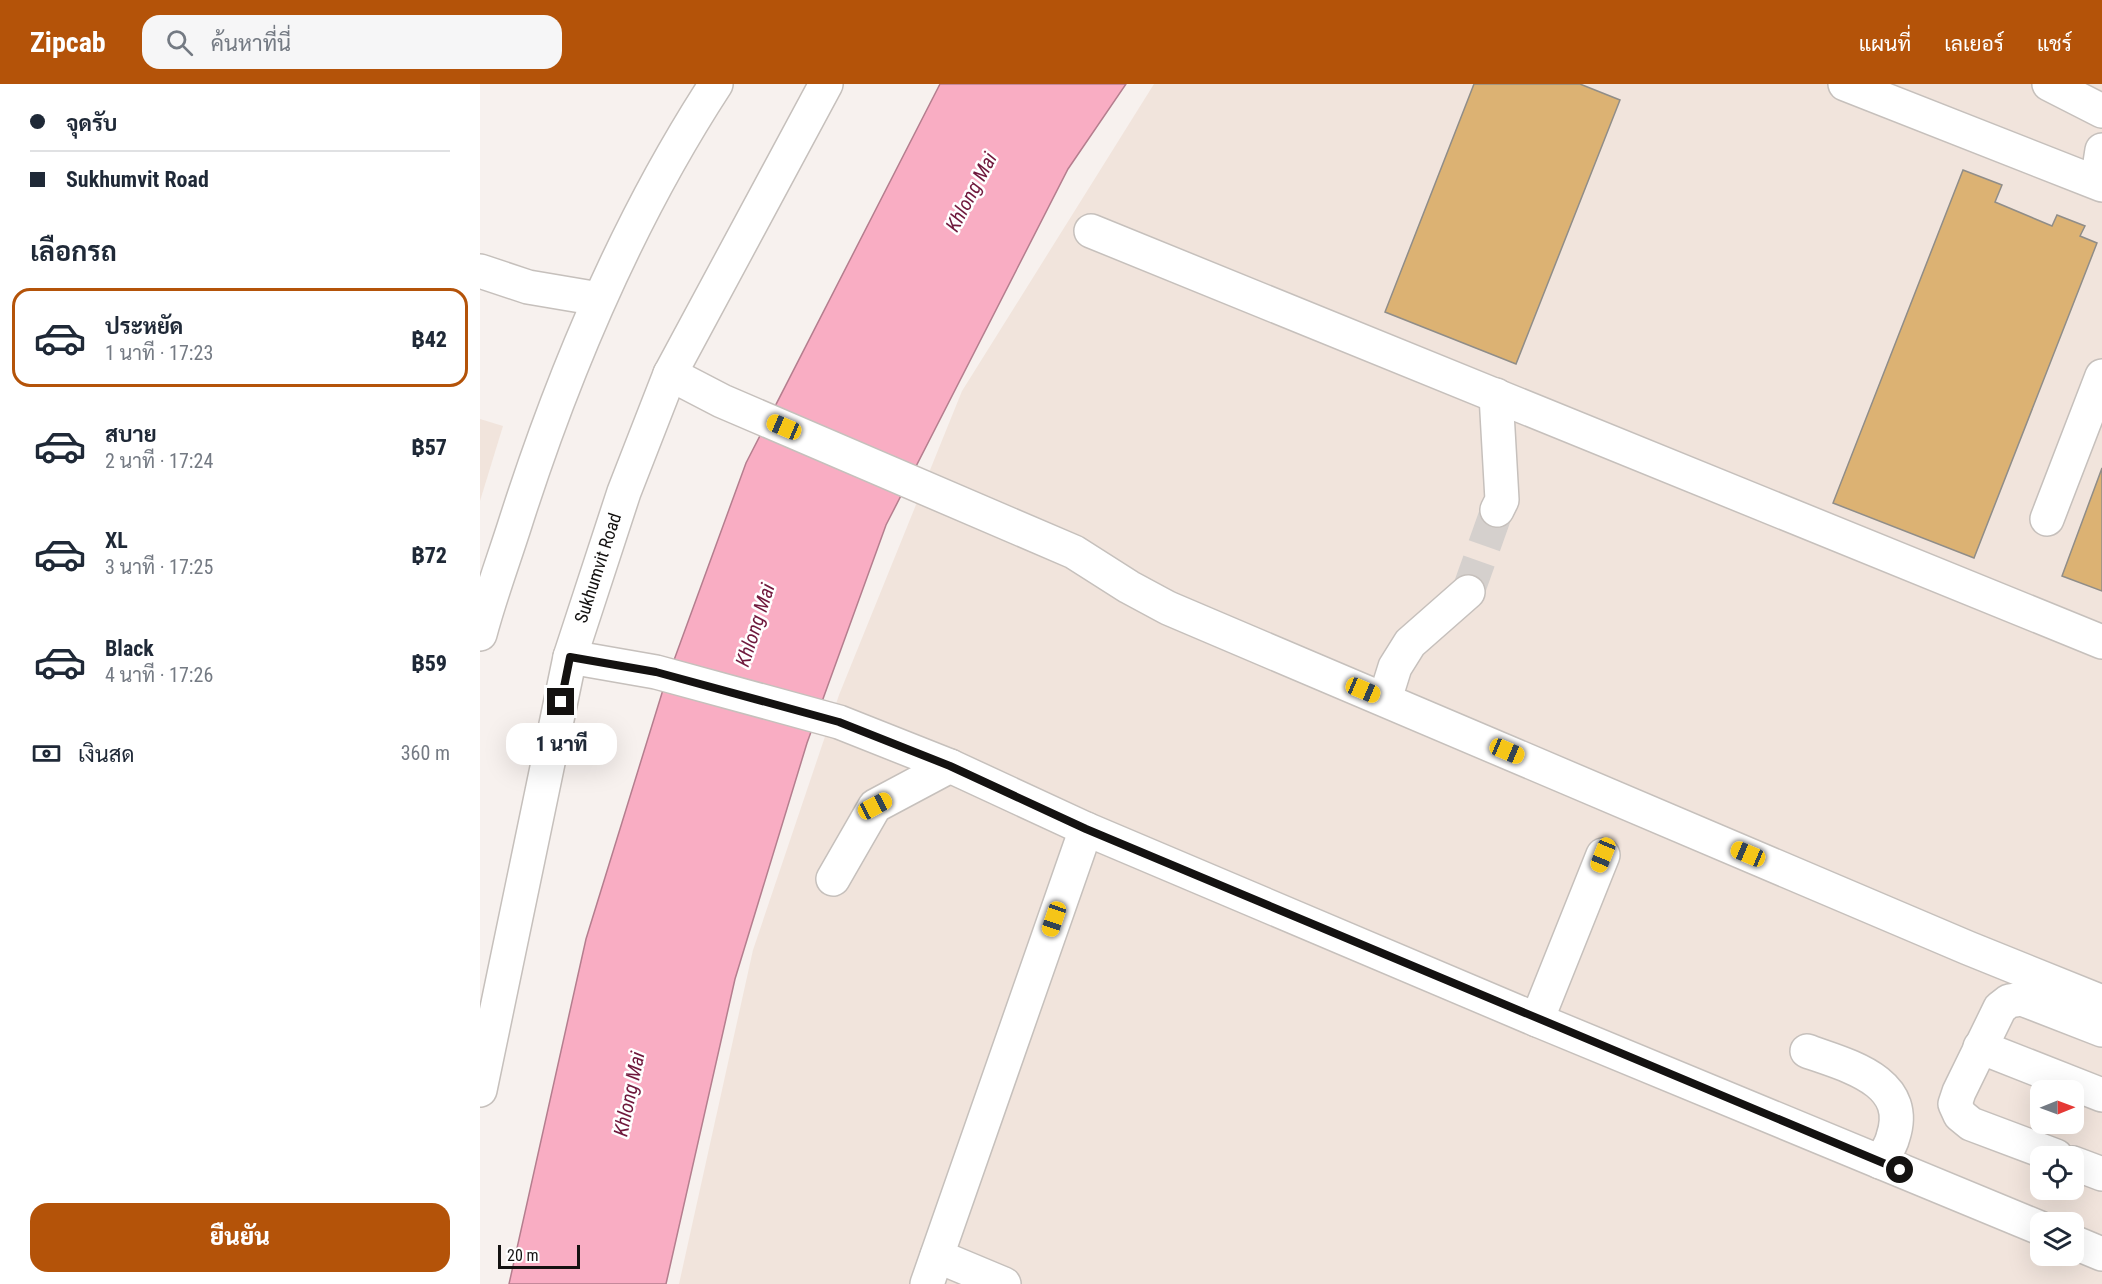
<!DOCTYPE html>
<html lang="th">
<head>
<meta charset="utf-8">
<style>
	:root { --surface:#fff; --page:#f6f6f7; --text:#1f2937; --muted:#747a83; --line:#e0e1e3; --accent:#b45309 }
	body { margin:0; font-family:"Roboto Condensed",Sarabun,sans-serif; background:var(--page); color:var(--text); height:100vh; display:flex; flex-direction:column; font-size:22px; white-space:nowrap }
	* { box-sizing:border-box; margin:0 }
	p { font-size:20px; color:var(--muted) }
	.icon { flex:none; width:33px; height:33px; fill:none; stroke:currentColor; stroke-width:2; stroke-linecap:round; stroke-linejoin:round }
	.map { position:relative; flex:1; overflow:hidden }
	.details { display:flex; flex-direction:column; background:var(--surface); width:480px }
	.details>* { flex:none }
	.hud { display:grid; align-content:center; height:132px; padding:0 30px; background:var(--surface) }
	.needle { width:39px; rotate:89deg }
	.fabs { position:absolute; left:1550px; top:996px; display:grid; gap:12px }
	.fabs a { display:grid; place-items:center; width:54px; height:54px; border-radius:12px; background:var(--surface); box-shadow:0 6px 24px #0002; font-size:30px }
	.scale { position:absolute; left:18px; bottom:15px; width:82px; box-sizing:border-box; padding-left:6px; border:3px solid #141211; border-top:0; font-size:16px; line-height:21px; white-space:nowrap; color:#141211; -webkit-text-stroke:4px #fff; paint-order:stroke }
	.end { position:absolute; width:27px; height:27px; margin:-14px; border:8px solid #141211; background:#fff; box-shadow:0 0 0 3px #fff }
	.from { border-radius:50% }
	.bubble { position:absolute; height:42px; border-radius:18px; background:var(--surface); box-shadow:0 6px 24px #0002; font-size:20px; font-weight:800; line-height:42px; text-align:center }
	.car { position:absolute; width:18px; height:36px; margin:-18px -9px; border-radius:8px; box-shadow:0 0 4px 2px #0007; background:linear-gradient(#f5c518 24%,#345 0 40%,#f5c518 0 76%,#345 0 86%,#f5c518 0) }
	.hud b { display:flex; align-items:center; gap:21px; height:57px; font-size:22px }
	.hud b+b { border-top:2px solid var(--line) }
	.hud i { width:15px; height:15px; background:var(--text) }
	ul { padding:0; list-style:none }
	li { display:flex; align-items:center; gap:18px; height:99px; margin:0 12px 9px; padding:0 18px; border:3px solid transparent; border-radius:18px }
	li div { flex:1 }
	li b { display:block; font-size:22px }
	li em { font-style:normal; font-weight:800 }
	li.current { border-color:var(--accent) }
	li>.icon { width:54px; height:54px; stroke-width:1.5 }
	h2 { padding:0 30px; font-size:27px; line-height:72px }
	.pay { display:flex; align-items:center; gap:15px; height:66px; padding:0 30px; font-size:22px }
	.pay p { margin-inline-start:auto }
	.cta { display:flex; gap:12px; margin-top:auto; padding:12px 30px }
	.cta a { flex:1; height:69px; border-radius:18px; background:var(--accent); color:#fff; font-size:24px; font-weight:800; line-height:69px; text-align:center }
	header { display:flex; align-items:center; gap:36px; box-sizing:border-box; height:84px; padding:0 30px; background:var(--accent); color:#fff }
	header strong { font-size:28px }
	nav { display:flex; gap:33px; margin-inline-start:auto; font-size:21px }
	.search { width:420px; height:54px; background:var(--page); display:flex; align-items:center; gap:15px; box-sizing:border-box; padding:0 21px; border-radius:18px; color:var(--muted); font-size:22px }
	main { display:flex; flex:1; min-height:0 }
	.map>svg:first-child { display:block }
	.built { fill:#f1e4dc; fill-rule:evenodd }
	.water { fill:#f9adc3; stroke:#b47e8e; stroke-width:1.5 }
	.building { fill:#dcb273; stroke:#908d88; stroke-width:1.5 }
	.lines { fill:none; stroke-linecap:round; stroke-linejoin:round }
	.minor-tunnel { stroke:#d5d0cd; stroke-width:33; stroke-dasharray:33 16; stroke-linecap:butt }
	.minor-casing { stroke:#c6c0bc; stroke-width:36 }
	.highway-casing { stroke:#c6c0bc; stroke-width:36 }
	.minor { stroke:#fff; stroke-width:33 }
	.highway { stroke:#fff; stroke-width:33 }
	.route { stroke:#141211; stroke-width:8 }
	.labels { text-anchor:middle; stroke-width:5; stroke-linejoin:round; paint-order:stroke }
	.street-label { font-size:18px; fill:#141211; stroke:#fff }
	.water-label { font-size:20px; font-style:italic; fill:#6f183c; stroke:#fff }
</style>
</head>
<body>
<header>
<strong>Zipcab</strong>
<div class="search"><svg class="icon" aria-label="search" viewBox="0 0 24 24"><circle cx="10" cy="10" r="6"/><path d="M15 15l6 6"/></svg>ค้นหาที่นี่</div>
<nav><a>แผนที่</a><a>เลเยอร์</a><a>แชร์</a></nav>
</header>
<main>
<section class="details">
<div class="hud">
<b><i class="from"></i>จุดรับ</b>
<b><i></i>Sukhumvit Road</b>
</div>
<h2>เลือกรถ</h2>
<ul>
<li class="current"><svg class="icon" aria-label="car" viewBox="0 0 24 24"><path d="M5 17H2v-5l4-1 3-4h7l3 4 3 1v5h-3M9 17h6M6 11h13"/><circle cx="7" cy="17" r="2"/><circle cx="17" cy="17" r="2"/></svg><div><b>ประหยัด</b><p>1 นาที · 17:23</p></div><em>฿42</em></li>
<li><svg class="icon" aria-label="car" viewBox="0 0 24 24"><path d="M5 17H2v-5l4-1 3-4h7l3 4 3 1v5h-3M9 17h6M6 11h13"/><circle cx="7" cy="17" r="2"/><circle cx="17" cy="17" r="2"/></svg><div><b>สบาย</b><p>2 นาที · 17:24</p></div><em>฿57</em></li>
<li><svg class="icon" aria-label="car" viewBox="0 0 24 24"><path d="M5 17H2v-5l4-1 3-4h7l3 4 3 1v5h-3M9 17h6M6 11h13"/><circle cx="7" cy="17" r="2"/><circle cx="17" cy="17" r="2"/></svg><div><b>XL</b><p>3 นาที · 17:25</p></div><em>฿72</em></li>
<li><svg class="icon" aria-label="car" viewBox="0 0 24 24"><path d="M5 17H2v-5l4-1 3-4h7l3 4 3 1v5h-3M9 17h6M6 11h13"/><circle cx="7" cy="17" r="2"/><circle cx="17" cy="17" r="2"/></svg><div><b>Black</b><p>4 นาที · 17:26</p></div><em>฿59</em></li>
</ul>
<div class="pay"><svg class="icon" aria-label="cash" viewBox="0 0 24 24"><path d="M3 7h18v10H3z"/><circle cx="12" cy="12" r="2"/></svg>เงินสด<p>360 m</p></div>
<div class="cta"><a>ยืนยัน</a></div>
</section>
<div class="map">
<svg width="1622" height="1200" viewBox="0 0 1622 1200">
	<rect width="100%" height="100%" fill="#f7f1ee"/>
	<g class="built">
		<path d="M674,0H1622V1200H199L273,866L359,611L482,307ZM1560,1006H1593V1040H1560ZM1560,1072H1593V1106H1560ZM1560,1138H1593V1172H1560Z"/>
		<path d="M0,335L23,342L0,417Z"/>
	</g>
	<path class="water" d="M460,0H646L588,85L406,441L327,659L255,895L186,1200H29L106,855L182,609L266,379Z"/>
	<g class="building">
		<path d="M994,0H1100L1140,16L1036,280L905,228Z"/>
		<path d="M1483,86L1522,101L1515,118L1572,142L1577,131L1605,142L1600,152L1617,159L1494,474L1353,419Z"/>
		<path d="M1622,384V507L1582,492Z"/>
	</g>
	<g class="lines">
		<path class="minor-tunnel" d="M988,508L1017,426"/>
		<g class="minor-casing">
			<g id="minor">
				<path d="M1365,0L1622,101"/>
				<path d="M1569,0L1622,27"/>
				<path d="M1617,98L1622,66"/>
				<path d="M611,147L1622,558"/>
				<path d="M0,187L48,203L119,215"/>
				<path d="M190,290L242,317L594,468L649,503L688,524L1488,864L1622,918"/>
				<path d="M1016,311L1022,416L1017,426"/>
				<path d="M1567,435L1622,292"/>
				<path d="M90,573L176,588L359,638L470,682L606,745L1057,936L1560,1144"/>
				<path d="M905,615L915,583L930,559L988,508"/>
				<path d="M353,795L395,722L470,682"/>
				<path d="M1057,936L1123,771"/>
				<path d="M1500,963L1622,1011"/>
				<path d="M1327,967C1365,981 1432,996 1413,1053C1411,1062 1405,1070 1400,1078"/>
				<path d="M1576,1072L1491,1040L1480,1031L1475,1020L1479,1008L1520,924L1529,917L1542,915L1622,946"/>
				<path d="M1593,1079L1622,1090"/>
				<path d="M1593,1158L1622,1170"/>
				<path d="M457,1172L524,1200"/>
				<path d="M447,1200L606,745"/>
			</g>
		</g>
		<g class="highway-casing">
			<g id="highway">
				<path d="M0,550C10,512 24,475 36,437C85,284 148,135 236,0"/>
				<path d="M0,1006L90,573L144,408L190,290L346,0"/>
			</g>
		</g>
		<use href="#minor" class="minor"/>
		<use href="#highway" class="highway"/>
	</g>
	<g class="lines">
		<path class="route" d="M81,618L90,573L176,588L359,638L470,682L606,745L1420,1086"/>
	</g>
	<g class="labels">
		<g class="street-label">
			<text transform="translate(118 484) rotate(-72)" y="6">Sukhumvit Road</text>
		</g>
		<g class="water-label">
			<text transform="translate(491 108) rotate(-62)" y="7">Khlong Mai</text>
			<text transform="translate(275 541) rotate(-72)" y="7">Khlong Mai</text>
			<text transform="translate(149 1010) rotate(-78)" y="7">Khlong Mai</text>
		</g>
	</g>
</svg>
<div class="fabs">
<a><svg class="needle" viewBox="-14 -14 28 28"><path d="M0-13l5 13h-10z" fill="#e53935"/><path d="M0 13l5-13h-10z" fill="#747a83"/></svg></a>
<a><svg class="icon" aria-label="locate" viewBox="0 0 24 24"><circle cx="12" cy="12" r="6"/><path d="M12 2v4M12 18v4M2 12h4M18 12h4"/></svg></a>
<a><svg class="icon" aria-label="layers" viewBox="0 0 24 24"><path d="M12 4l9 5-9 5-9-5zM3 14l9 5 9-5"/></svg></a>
</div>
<div class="scale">20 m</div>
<i class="end from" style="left:1420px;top:1086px"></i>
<i class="end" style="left:81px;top:618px"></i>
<div class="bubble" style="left:26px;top:639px;width:111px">1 นาที</div>
<i class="car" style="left:304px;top:343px;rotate:293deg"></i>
<i class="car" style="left:883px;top:606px;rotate:113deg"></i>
<i class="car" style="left:1027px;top:667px;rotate:113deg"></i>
<i class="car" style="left:395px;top:722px;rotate:62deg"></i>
<i class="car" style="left:1268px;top:770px;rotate:293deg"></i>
<i class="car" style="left:1123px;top:771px;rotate:202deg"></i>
<i class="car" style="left:574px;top:835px;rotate:199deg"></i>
</div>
</main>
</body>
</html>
